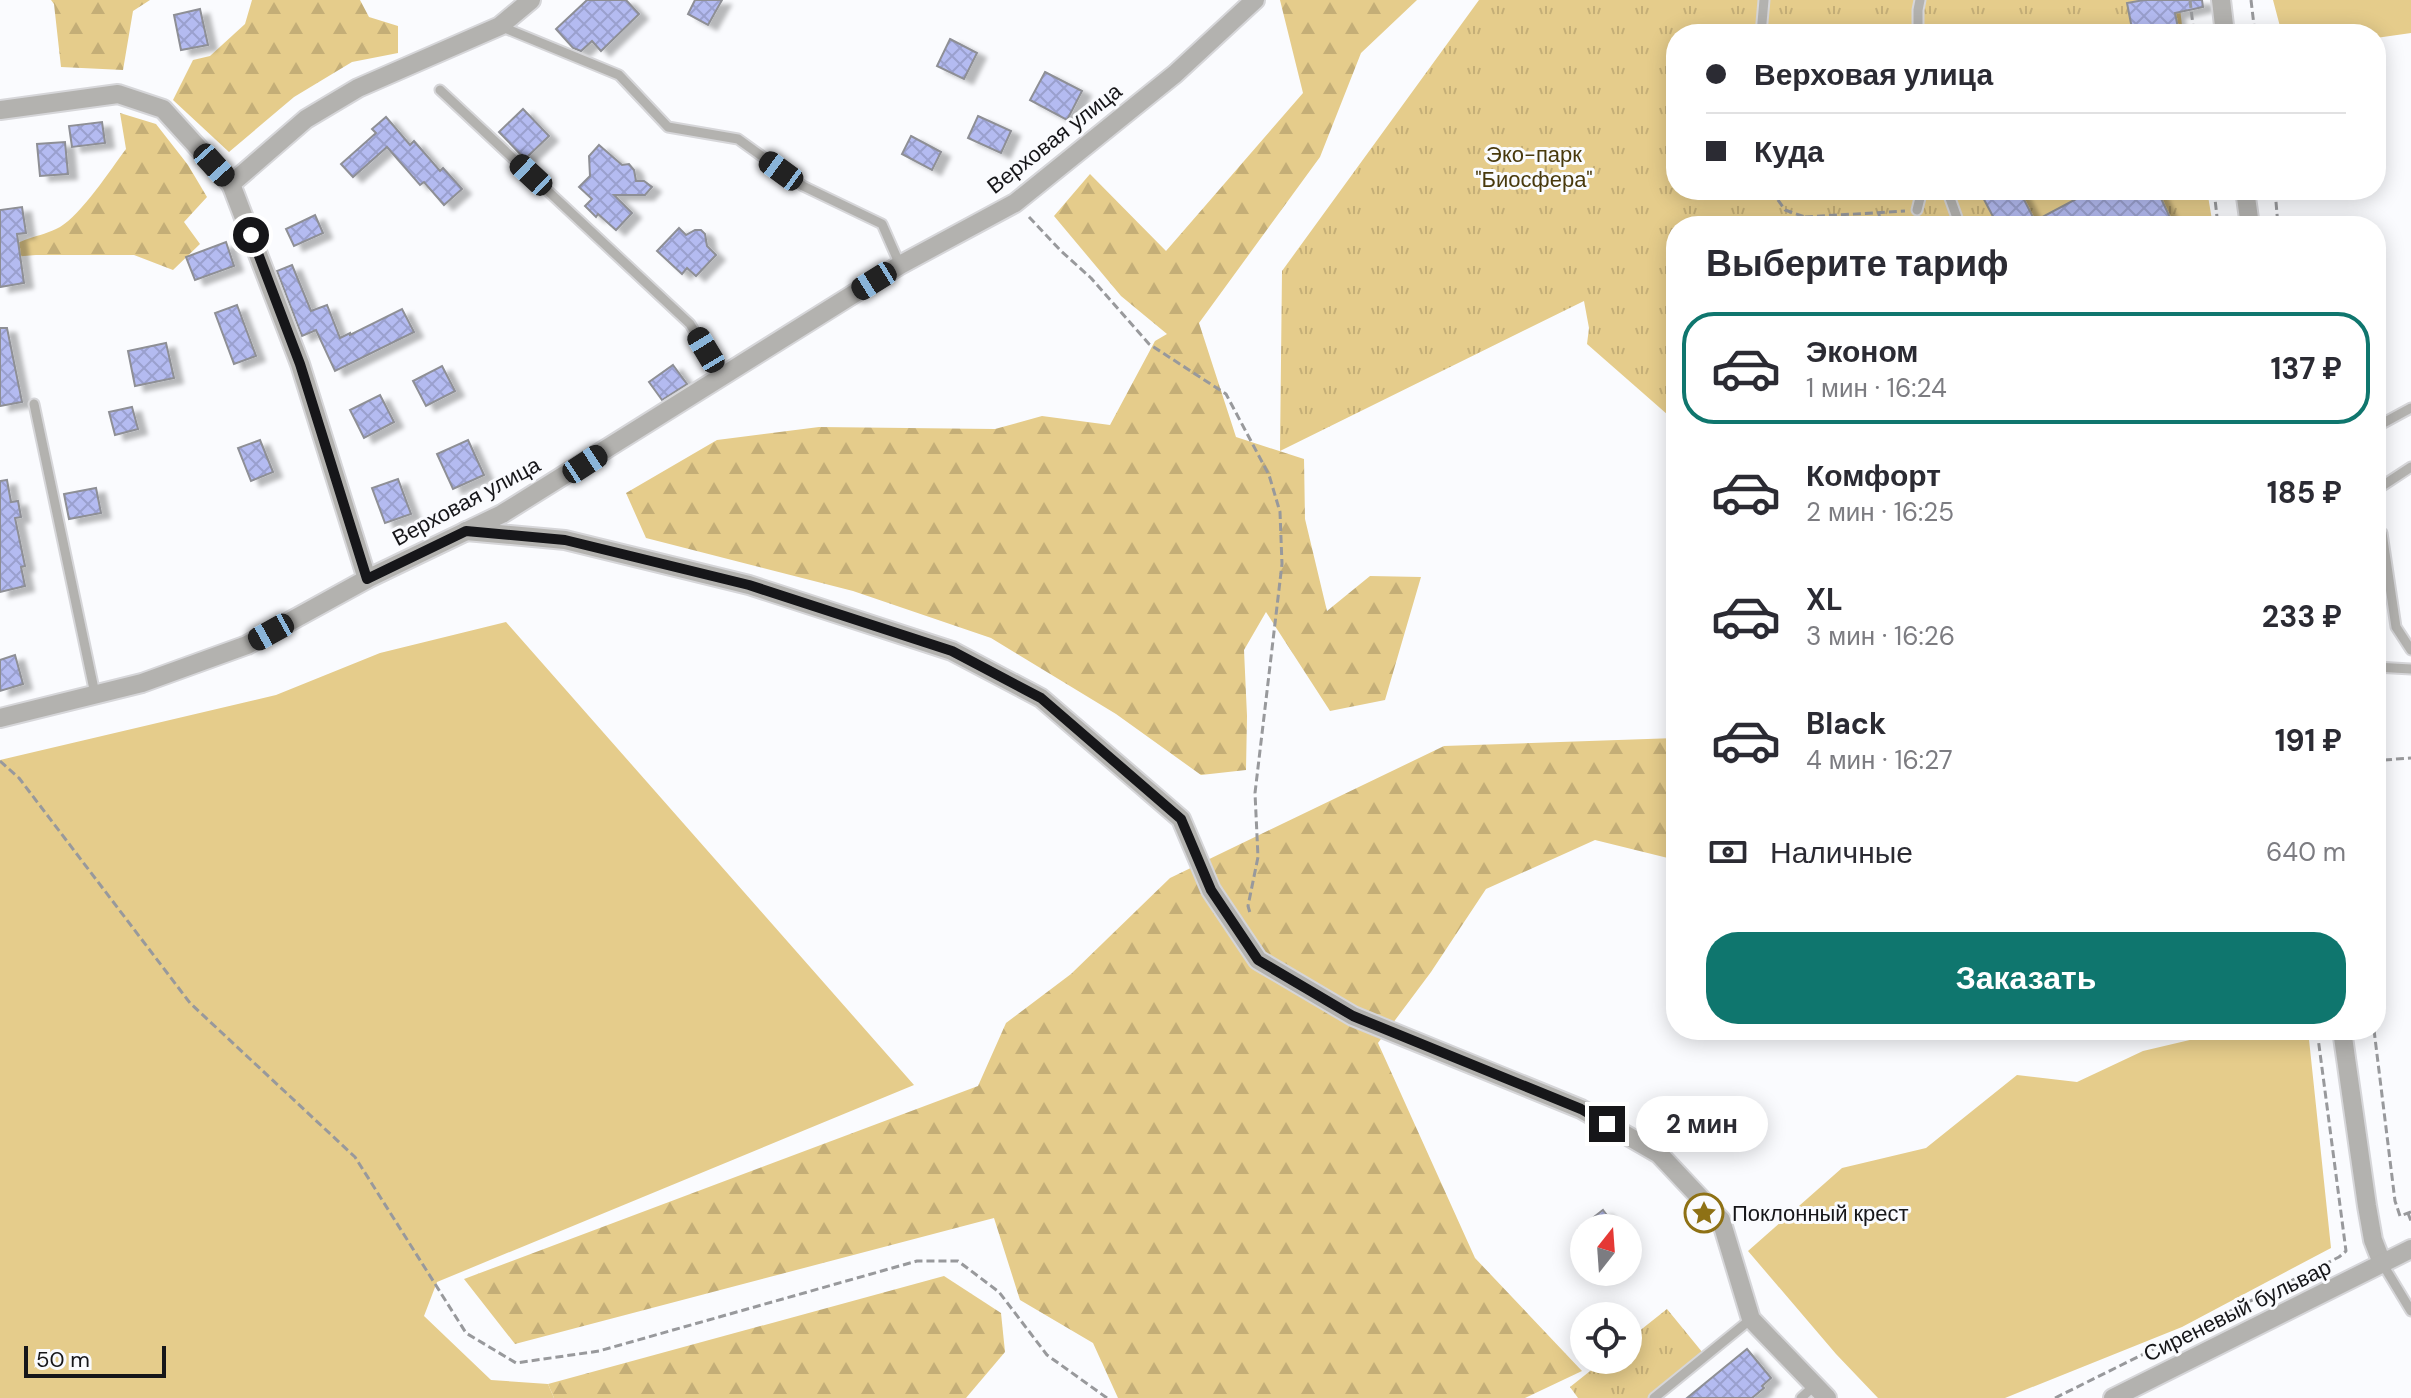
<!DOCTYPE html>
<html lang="ru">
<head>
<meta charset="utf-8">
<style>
	:root { --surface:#fff; --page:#f2f2f3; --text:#2b2b33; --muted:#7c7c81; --line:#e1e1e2; --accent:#0f766e }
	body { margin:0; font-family:"DM Sans",sans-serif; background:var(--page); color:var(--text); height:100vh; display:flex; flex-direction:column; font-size:30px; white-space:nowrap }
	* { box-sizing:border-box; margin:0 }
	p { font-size:26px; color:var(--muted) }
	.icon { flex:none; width:44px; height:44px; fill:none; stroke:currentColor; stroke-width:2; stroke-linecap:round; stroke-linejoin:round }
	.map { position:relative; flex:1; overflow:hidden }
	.drawer { position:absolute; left:1666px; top:216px; width:720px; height:824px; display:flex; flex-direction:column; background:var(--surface); border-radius:32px; box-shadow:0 4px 20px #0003 }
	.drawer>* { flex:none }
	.guide { position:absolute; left:1666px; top:24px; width:720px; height:176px; border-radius:32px; box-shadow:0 4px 20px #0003; display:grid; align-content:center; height:176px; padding:0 40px; background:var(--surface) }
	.needle { width:52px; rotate:17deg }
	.fabs { position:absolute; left:1570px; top:1214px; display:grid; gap:16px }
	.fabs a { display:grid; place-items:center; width:72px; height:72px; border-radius:50%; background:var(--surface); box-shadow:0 4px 20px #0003; font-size:40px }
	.scale { position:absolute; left:24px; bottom:20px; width:142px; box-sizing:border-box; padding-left:8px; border:4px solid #161619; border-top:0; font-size:22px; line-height:28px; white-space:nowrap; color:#161619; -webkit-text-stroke:6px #fafbfe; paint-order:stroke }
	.end { position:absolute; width:36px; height:36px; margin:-18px; border:10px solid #161619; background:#fff; box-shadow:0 0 0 4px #fff }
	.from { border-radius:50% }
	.bubble { position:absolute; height:56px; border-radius:28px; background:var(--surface); box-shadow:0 4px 20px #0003; font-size:26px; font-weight:700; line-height:56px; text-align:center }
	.car { position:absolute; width:24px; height:48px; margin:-24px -12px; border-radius:10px; box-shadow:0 0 6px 2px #0007; background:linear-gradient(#222 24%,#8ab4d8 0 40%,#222 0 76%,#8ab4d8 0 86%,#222 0) }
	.guide b { display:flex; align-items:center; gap:28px; height:76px; font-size:30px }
	.guide b+b { border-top:2px solid var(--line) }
	.guide i { width:20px; height:20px; background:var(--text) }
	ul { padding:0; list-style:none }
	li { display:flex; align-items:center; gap:24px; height:112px; margin:0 16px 12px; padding:0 24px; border:4px solid transparent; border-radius:32px }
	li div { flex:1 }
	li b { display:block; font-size:30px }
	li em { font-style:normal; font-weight:700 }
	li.active { border-color:var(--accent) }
	li>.icon { width:72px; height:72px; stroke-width:1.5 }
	h2 { padding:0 40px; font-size:36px; line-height:96px }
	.pay { display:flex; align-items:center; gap:20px; height:88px; padding:0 40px; font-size:30px }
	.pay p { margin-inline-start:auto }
	.action { display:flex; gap:16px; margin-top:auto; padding:16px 40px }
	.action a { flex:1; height:92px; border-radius:32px; background:var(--accent); color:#fff; font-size:32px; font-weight:700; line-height:92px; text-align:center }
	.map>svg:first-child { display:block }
	.grass { fill:#e5cc8b }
	.forest { fill:url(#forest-firs) }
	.park { fill:url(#park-tufts) }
	.building { fill:url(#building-cross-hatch); stroke:#8e8f95; stroke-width:2; filter:url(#shadow) }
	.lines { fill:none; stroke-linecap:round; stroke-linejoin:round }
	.service-casing { stroke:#d6d6d9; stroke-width:13 }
	.minor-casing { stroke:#d6d6d9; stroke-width:22 }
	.path { stroke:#98999c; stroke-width:3; stroke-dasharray:8 4; stroke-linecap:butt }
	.service { stroke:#b3b2af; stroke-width:9 }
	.minor { stroke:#b3b2af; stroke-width:18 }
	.route { stroke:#161619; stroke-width:10 }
	.labels { text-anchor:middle; stroke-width:6; stroke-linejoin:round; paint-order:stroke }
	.street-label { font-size:22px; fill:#161619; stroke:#fafbfe }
	.park-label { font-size:22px; fill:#48390c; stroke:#fafbfe }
	.poi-label { font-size:22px; fill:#161619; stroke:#fafbfe; text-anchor:start }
</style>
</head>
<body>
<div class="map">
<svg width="2411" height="1398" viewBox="0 0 2411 1398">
	<defs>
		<pattern id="forest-firs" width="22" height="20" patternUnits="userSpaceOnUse" patternTransform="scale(2)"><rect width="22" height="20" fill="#e5cc8b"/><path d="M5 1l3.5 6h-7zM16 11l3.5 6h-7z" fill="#c4ae77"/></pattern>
		<pattern id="park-tufts" width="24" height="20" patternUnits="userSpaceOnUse" patternTransform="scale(2)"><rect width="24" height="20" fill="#e5cc8b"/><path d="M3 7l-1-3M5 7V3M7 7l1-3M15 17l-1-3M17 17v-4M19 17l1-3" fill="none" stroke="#c4ae77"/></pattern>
		<pattern id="building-cross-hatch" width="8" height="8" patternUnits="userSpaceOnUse" patternTransform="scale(2)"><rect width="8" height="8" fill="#b4bbf1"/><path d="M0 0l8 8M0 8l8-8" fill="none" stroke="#9aa0ce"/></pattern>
		<filter id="shadow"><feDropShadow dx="9" dy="5" stdDeviation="2" flood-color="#0004"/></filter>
	</defs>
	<rect width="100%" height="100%" fill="#fafbfe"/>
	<g class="grass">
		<path d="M2273,0H2411V33L2376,38V34H2282Z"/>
		<path d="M506,622L914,1085L437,1282L424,1316L491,1380L548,1384L554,1398H0V760L276,695L380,653Z"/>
		<path d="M2221,1030H2308L2331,1248L2182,1327L2005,1398H1878L1836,1354L1748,1251L1842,1168L1926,1148L2017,1075L2077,1082L2143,1051L2211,1035Z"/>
	</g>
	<g class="forest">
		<path d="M51,0H150L133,11L123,70L61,67L54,4Z"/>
		<path d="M252,0H360L369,17L398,26V53L352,62L294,97L229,152L173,100L193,60L210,56L245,24Z"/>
		<path d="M1280,0H1417L1361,53L1320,157L1199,323L1236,437L1304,459L1305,519L1327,611L1370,576L1421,577L1385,700L1330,711L1266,612L1244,650L1247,716L1246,770L1201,775L1116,714L991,638L853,591L646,538L626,493L717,440L819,427L995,429L1042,416L1110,425L1155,341L1167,334L1121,296L1054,216L1090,174L1166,251L1303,93Z"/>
		<path d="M120,113L156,124L188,165L207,197L184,222L200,244L173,270L134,255H36L0,258C17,236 38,239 60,227C81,215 111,169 126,149Z"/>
		<path d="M1676,738V860L1595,840L1486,889L1431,972L1378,1043L1475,1258L1582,1371L1525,1398H1118L1093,1343L1020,1300L994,1218L515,1344L464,1279L978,1086L1006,1023L1071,974L1170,878L1444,746Z"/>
		<path d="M944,1276L1001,1313L1005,1352L966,1398H554L548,1384Z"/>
	</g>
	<g class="park">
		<path d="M1479,0H2179L2183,34H1676V190H2207L2213,226H1676V422L1587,344L1589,328L1584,301L1280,451L1282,271Z"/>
		<path d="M1667,1309L1707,1358L1657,1398H1578L1570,1387L1604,1360H1628V1340Z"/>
	</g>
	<g class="building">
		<path d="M587,0H626L639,14L601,51L592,41L581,51L573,48L556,29Z"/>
		<path d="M695,0H722L708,25L688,14Z"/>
		<path d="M2144,0H2202L2203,7L2175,13L2178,28L2148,34H2133L2127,3Z"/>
		<path d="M200,9L208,45L181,50L174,15Z"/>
		<path d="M950,39L977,53L964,79L937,66Z"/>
		<path d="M1045,72L1082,91L1067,120L1030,100Z"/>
		<path d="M523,109L549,136L525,159L499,132Z"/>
		<path d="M978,116L1011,131L1001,153L968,138Z"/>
		<path d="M386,117L410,145L414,141L440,171L443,168L462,189L444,205L424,182L420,185L387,147L353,177L341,164L376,133L372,129Z"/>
		<path d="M102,122L105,143L72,147L69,126Z"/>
		<path d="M911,136L941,152L932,170L902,154Z"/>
		<path d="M65,142L68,174L40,176L37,144Z"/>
		<path d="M599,145L622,165L629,164L634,170L636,181H644L652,187L645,195H614L632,213L616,230L598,214L596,217L585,206L592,199L579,187L590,176L589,156Z"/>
		<path d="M1979,190H2019L2035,221L2093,190H2157L2174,226H1998Z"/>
		<path d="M22,207L26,233L17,234L24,283L0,287V210Z"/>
		<path d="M315,215L323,233L294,246L286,229Z"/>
		<path d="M679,228L686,235L695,230H701L705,234L707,246L716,255L696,276L687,268L682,274L657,251Z"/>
		<path d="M226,242L234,266L195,280L186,257Z"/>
		<path d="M292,265L311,311L327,305L340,338L350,333V335L402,309L414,332L335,371L316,330L302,336L277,271Z"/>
		<path d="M237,305L256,356L234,364L215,313Z"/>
		<path d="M0,328H7L22,402L0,406Z"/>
		<path d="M166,343L174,378L135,386L128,351Z"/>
		<path d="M673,365L687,384L662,400L649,382Z"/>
		<path d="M442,366L455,391L426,406L413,381Z"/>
		<path d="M380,395L394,422L364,438L350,410Z"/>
		<path d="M132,407L138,429L115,435L109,412Z"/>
		<path d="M260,440L273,472L251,481L238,448Z"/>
		<path d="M468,440L484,475L453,489L437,454Z"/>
		<path d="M398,479L411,514L385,523L372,488Z"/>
		<path d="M7,480L11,502L18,501L21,517L15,518L25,566L21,567L25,586L0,592V481Z"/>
		<path d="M96,488L101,513L69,519L64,494Z"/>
		<path d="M15,655L23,684L0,691V660Z"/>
		<path d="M1603,1210L1617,1228H1580Z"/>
		<path d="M1747,1349L1771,1378L1762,1386L1764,1388L1752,1398H1687Z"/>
	</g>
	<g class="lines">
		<g class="service-casing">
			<g id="service">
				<path d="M500,26L619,75L668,127L738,139L803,186L882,224L900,265"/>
				<path d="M1761,34L1764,0"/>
				<path d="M1918,34V10L1920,0"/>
				<path d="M440,90L690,324L721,376"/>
				<path d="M1947,190L1960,226"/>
				<path d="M1917,210L1922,190"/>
				<path d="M34,404L95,694"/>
				<path d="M2376,427L2411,408"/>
				<path d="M2376,490L2411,467"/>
				<path d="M2382,533L2396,627L2411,650"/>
				<path d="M2376,667L2411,669"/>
				<path d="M2376,772L2378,788"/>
				<path d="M2382,1263L2411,1311"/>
				<path d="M1654,1398L1751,1319"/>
				<path d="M1801,1398L1815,1385"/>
			</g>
		</g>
		<g class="minor-casing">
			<g id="minor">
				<path d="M2221,0L2225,34"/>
				<path d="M0,110L118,94L163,109L231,184"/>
				<path d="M2245,190L2250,226"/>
				<path d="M466,531L565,540L749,585L952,651L1041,698L1181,819L1211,890L1258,960L1353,1016L1581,1109L1659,1154L1721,1220L1751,1319L1827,1398"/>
				<path d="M367,579L300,364L231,184L306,119L358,88L500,26L531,0"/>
				<path d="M0,718L142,683L247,645L367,579L502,514L900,265L1015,203L1175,74L1255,0"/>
				<path d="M2342,1030L2367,1206L2373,1240L2382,1263"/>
				<path d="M2113,1398L2411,1249"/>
			</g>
		</g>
		<g class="path">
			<path d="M2190,0L2194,34"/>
			<path d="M2251,0L2255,34"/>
			<path d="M1771,190L1785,210L1805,217L1810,226"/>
			<path d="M2214,190L2218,226"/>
			<path d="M2275,190L2278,226"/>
			<path d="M1879,214L1881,226"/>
			<path d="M1029,217L1061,251L1091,278L1149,344L1226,394L1269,475L1280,512L1282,564L1255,793L1258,857L1248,906L1250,913"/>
			<path d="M1805,217L1905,211"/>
			<path d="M2384,760L2411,758"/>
			<path d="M0,761L19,778L190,1003L355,1157L466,1333L516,1363L599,1351L917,1261H958L999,1292L1047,1355L1107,1398"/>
			<path d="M2374,1030L2395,1201L2400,1216L2411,1212"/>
			<path d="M2408,1213L2411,1221"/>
			<path d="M2055,1398L2339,1257L2346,1251L2317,1030"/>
		</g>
		<use href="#service" class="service"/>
		<use href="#minor" class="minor"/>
	</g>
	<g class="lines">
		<path class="route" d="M251,235L300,364L367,579L466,531L565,540L749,585L952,651L1041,698L1181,819L1211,890L1258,960L1353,1016L1581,1109L1607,1124"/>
	</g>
	<defs>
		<g id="sight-ring" transform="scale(2)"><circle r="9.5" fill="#fafbfe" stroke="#8e7115" stroke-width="1.5"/><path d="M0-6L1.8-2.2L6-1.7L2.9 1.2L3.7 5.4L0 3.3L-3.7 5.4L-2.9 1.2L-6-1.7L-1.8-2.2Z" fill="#8e7115"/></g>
	</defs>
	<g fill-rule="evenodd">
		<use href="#sight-ring" x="1704" y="1213"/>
	</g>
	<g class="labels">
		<g class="street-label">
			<text transform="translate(1054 138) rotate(-38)" y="8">Верховая улица</text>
			<text transform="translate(466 501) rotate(-28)" y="8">Верховая улица</text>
			<text transform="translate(2237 1310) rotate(-26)" y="8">Сиреневый бульвар</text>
		</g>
		<g class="park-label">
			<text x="1534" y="162">Эко-парк<tspan x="1534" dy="25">"Биосфера"</tspan></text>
		</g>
		<g class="poi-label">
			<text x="1732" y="1221">Поклонный крест</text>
		</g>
	</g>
</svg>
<div class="fabs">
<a><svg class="needle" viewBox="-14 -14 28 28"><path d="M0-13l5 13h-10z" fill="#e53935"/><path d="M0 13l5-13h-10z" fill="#7c7c81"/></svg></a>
<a><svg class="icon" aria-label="locate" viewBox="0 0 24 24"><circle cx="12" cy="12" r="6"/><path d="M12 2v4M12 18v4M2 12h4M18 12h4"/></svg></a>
</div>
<div class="scale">50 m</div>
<i class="end from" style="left:251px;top:235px"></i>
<i class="end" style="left:1607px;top:1124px"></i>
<div class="bubble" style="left:1636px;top:1096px;width:132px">2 мин</div>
<i class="car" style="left:214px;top:165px;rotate:138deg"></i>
<i class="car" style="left:781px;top:171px;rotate:306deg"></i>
<i class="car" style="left:531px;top:175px;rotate:313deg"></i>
<i class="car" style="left:874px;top:281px;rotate:238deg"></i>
<i class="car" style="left:706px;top:350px;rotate:329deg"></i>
<i class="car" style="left:585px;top:464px;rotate:57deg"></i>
<i class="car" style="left:271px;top:632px;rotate:241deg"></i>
<div class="guide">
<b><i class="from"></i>Верховая улица</b>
<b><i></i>Куда</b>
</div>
<section class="drawer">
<h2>Выберите тариф</h2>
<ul>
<li class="active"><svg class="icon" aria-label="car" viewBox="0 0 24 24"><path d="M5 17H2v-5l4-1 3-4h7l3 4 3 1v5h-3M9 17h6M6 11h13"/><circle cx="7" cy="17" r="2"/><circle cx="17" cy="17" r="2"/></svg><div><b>Эконом</b><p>1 мин · 16:24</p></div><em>137 ₽</em></li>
<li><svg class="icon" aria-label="car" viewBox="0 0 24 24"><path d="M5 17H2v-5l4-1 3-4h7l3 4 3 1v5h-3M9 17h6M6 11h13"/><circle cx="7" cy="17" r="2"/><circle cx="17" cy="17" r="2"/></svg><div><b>Комфорт</b><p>2 мин · 16:25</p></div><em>185 ₽</em></li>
<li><svg class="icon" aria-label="car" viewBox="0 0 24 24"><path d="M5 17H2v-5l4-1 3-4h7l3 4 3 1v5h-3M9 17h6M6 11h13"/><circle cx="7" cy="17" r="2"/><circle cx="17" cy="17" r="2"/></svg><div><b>XL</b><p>3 мин · 16:26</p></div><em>233 ₽</em></li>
<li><svg class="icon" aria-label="car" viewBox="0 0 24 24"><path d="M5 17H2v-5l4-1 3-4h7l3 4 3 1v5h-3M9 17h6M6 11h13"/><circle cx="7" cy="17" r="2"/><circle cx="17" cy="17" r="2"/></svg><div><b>Black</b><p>4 мин · 16:27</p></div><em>191 ₽</em></li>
</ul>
<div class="pay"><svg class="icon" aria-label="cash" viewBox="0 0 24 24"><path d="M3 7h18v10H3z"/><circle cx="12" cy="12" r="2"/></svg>Наличные<p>640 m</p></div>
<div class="action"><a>Заказать</a></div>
</section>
</div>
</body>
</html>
